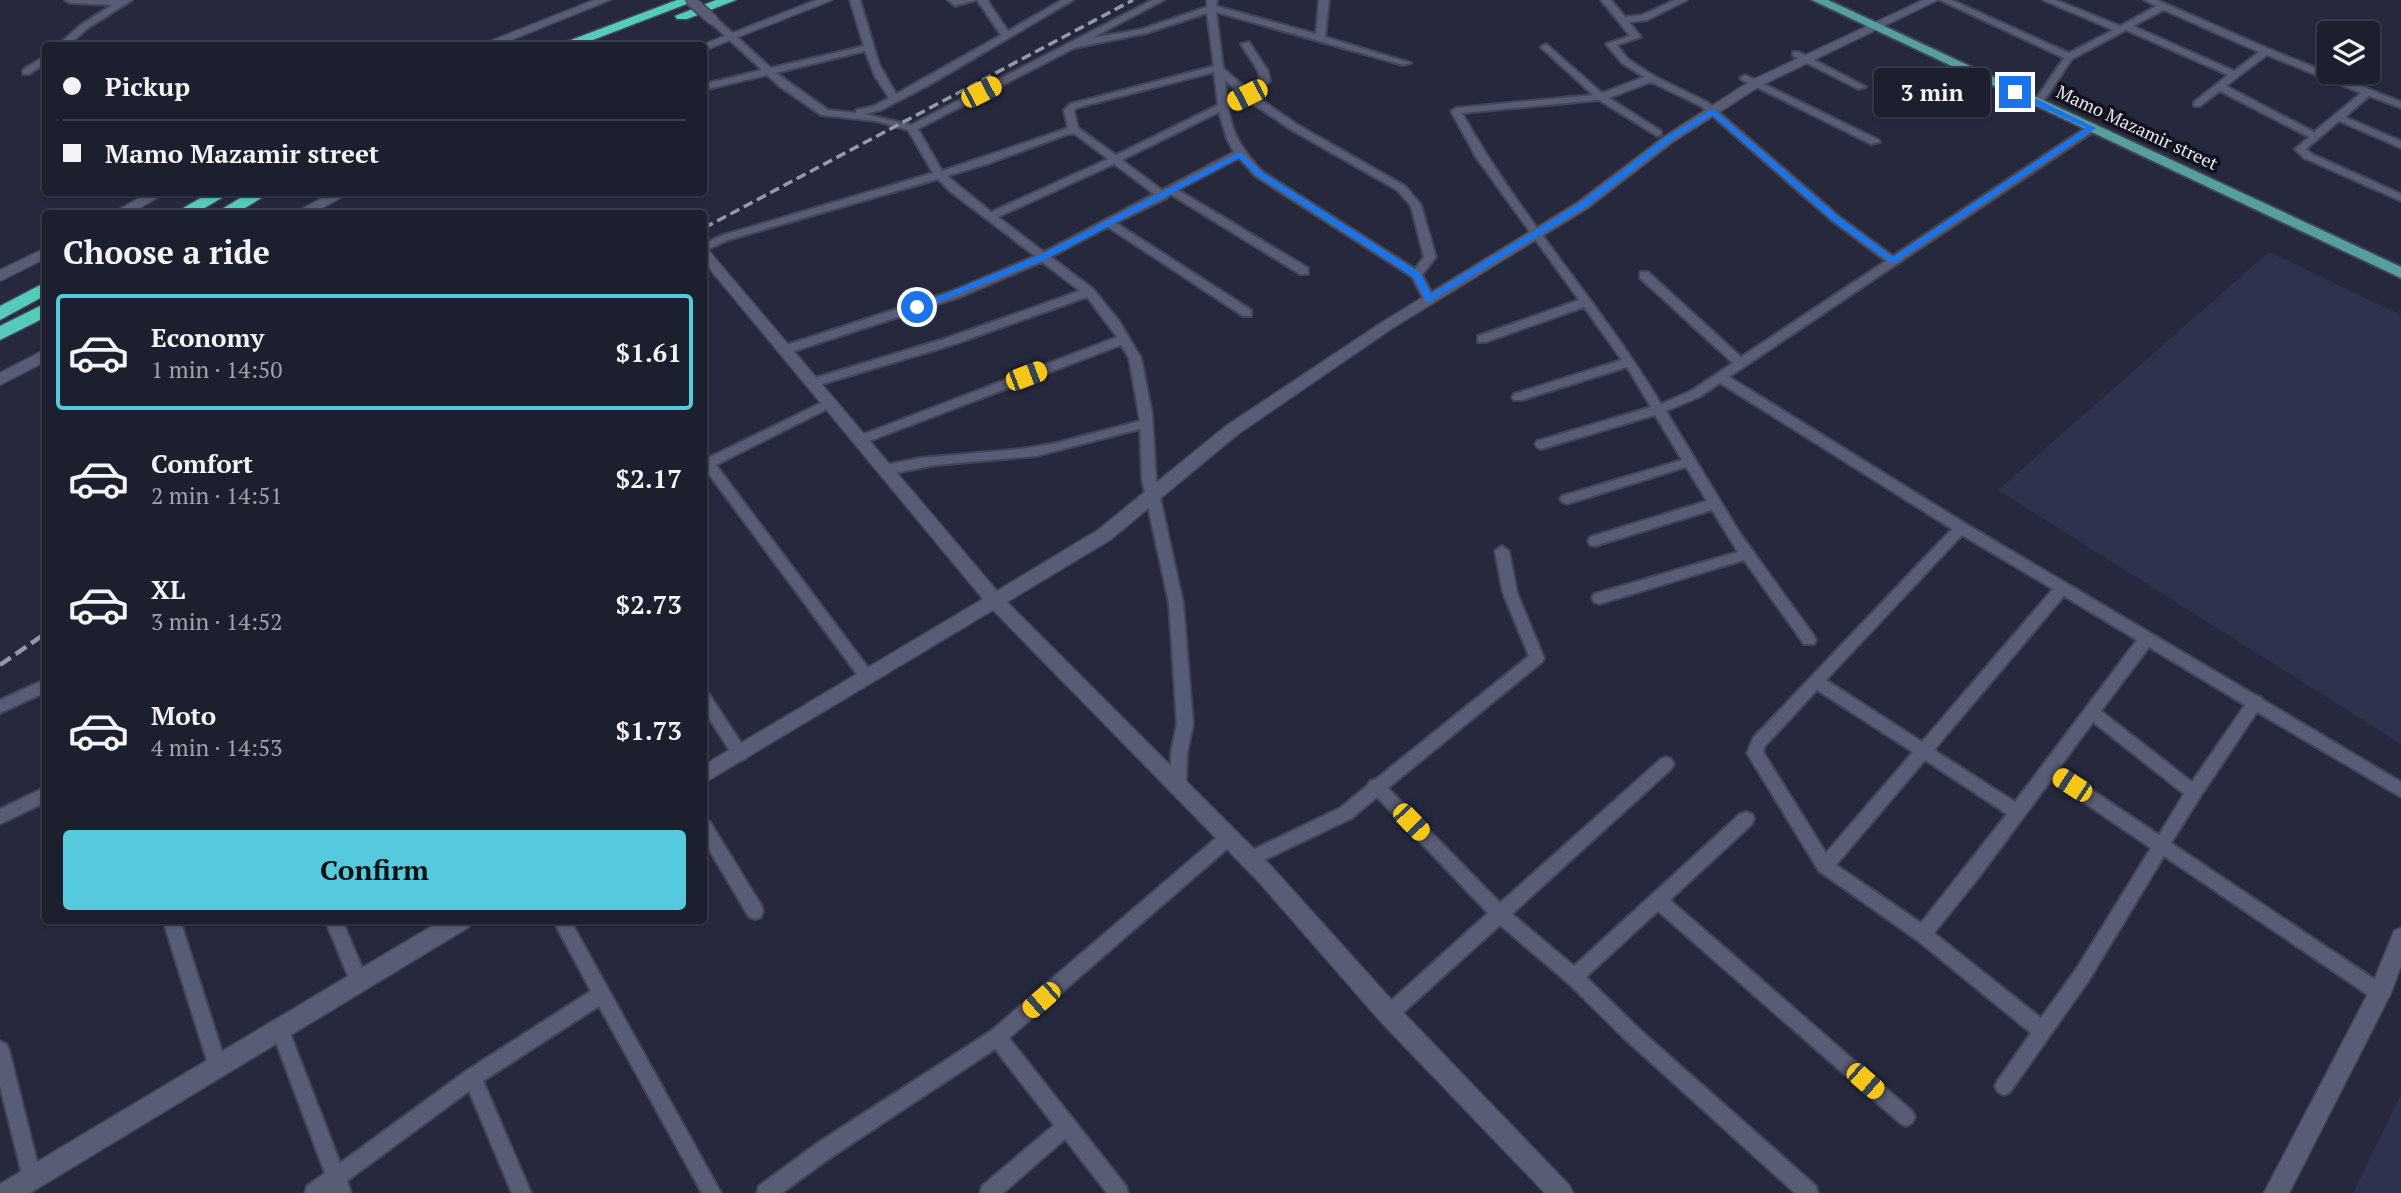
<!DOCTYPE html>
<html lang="en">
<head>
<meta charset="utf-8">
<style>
	:root { --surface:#1c1f2e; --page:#252736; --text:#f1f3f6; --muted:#a0a2aa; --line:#3a3d4a; --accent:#54cadc }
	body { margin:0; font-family:"PT Serif",serif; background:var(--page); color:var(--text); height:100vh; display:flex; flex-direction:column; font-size:26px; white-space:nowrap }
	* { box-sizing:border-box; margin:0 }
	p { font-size:23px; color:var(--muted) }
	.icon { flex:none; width:38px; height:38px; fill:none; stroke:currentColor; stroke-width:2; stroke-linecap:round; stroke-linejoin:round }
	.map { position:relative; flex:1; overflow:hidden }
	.panel { position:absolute; left:42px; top:210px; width:665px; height:714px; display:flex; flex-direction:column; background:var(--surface); border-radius:7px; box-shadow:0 2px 5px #0004,0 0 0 2px var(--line) }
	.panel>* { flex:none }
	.guide { position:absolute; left:42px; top:42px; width:665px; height:154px; border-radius:7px; box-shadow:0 2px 5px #0004,0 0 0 2px var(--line); display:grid; align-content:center; height:154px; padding:0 21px; background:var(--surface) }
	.buttons { position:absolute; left:2317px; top:21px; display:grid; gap:14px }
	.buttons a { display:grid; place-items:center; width:63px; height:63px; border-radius:7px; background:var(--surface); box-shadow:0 2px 5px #0004,0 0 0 2px var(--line); font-size:35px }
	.end { position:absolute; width:32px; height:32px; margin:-16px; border:9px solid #1a73e8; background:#fff; box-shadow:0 0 0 4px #fff }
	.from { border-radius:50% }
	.bubble { position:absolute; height:49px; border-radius:7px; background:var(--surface); box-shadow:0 2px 5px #0004,0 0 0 2px var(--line); font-size:23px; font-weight:700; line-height:49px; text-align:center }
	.car { position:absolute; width:21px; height:42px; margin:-21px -10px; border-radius:9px; box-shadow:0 0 5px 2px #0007; background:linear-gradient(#f5c518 24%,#345 0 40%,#f5c518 0 76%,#345 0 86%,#f5c518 0) }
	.guide b { display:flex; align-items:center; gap:24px; height:66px; font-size:26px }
	.guide b+b { border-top:2px solid var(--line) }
	.guide i { width:18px; height:18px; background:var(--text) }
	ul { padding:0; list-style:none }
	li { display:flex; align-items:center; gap:21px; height:116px; margin:0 14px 10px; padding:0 7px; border:4px solid transparent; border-radius:7px }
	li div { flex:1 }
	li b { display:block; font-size:26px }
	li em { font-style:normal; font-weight:700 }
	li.selected { border-color:var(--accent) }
	li>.icon { width:63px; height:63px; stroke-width:1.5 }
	h2 { padding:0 21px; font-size:32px; line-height:84px }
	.primary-button { display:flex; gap:14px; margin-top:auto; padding:14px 21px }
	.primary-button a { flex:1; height:80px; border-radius:7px; background:var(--accent); color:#111; font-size:28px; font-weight:700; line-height:80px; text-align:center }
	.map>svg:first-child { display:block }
	.built { fill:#2f324c }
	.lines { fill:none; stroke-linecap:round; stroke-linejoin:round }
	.minor-casing { stroke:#424556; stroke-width:4 }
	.tertiary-casing { stroke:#424556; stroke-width:3 }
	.primary-casing { stroke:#424556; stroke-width:4 }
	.motorway-casing { stroke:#424556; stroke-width:3 }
	.minor { fill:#585c74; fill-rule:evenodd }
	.tertiary { fill:#585c74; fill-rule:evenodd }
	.primary { fill:#569f9f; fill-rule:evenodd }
	.motorway { fill:#5cb; fill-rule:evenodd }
	.rail-far1 { stroke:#9598a9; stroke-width:3.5; stroke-dasharray:10 5; stroke-linecap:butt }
	.rail { stroke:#9598a9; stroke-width:4.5; stroke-dasharray:13 6; stroke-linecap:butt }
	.minor-bridge-casing { stroke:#424556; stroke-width:13; stroke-linecap:butt }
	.minor-bridge { stroke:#585c74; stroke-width:10 }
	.route { fill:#1a73e8 }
	.labels { text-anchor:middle; stroke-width:7; stroke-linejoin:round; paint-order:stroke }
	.far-street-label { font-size:18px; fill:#e5e8f6; stroke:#11121c }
</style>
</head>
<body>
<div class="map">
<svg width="2401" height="1193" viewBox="0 0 2401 1193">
	<rect width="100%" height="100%" fill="#26293e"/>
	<g class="built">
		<path d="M2269,252L2401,315V744L1998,490Z"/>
		<path d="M2401,1094V1193H2353Z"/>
	</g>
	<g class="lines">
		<g class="minor-casing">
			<g id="minor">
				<path d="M65,0H132L88,28L67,46H57L82,24L112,5L70,3Z"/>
				<path d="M850,0H860L879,64L896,94L1001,35L977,0H987L1008,31L1062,0H1073L929,85L881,110L865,114L911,125L1152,0H1164L1092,38L1142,29L1207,7V0H1217L1216,6L1316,34L1319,0H1329L1325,37L1411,63L1403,65L1216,12L1223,68L1248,90L1260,80L1258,71L1241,44L1249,42L1268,71L1270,81L1254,95L1298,125L1405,186L1421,205L1436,257L1422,275L1435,299L1433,302H1425L1412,277L1255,176L1239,158L1178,190L1308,268V274H1300L1170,194L1167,198L1116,223L1251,310V316H1243L1108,227L1051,257L1093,289L1119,321L1141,358L1152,414L1156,479L1183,603L1193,724L1187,753L1186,785L1184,790L1178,792L1172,790L1170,785L1171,753L1177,724L1169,603L1142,479L1140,429L1036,456L936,465L885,475L879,470L885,465L920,458L1020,449L1052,444L1140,421L1129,358L1121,345L864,443L860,445L854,440L856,437L1117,337L1087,297L955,344L812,387L806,383L808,380L947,338L1080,291L1042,262L960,297L788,353H780V347L952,291L1035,256L951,192L938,179L728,240L704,251V244L720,236L933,173L908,130L876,121L821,115L779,86L767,75L704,90V84L762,70L710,22V18H716L771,68L864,46ZM1207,13L1214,66L1070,104L1064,110L1068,128L942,171L918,129L1074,48L1147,33ZM865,51L875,76L889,98L874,106L856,110V113L828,110L776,73ZM1214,72L1218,105L1116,155L1078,128L1074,111L1076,108ZM1225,80L1240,94L1227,100ZM1246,99L1290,129L1397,190L1411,206L1424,257L1415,269L1263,172C1244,153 1232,134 1228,108ZM1219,112L1227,139L1234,152L1162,190L1122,160ZM1068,134H1075L1108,159L991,212L947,176L987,164ZM1114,164L1154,194L1044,252L998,217Z"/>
				<path d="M948,0H976L955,6Z"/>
				<path d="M1601,0H1611L1625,17L1642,15L1675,0H1687L1647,20L1629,22L1641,37L1617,45L1628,59L1654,76L1707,102L1840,217L1893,256L2088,126H2096V130L1729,377L1966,524L2255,695L2261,697L2263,700L2401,782V797L2257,712L2200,797L2171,843L2386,987L2389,993L2386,999L2380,1001L2374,999L2164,856L2089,980L2010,1092L2004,1095L1998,1092L1995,1086L1998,1080L2031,1033L1917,940L1819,871L1747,753L1753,738L1952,529L1720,383L1699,397L1666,411L1739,532L1814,636L1816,640L1814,644H1804L1744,560L1599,604L1594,602L1592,598L1594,594L1738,552L1712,510L1595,546L1590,545L1588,541L1590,537L1707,501L1686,467L1567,504L1562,502L1560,499L1562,496L1682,460L1655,415L1541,449L1537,447L1535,444L1537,441L1651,407L1627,367L1522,400H1514L1512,397L1514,394L1622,360L1584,307L1486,342H1478V336L1579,300L1476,157L1451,111L1456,108L1593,95L1543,49L1541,47L1546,44L1602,93L1644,77L1622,63L1606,44L1630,36ZM1651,82L1701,106L1832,221L1886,261L1741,357L1648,272H1640V278L1733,363L1691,391L1661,404C1600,303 1519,216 1462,113L1599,100L1657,136L1661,135V131L1609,98ZM1962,535L2053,589L1922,742L1826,680ZM2064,596L2137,640L2015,802L1934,750ZM2149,647L2245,705L2192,782L2101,711ZM1817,690L1913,752L1826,853L1763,752L1765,746ZM2093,722L2184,794L2159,835L2059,768ZM1925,760L2007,814L1921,923L1836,865ZM2051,780L2151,848L2077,968L2041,1018L1934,933L1979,877Z"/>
				<path d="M1940,0H1952L2069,53L2113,30L2043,0H2056L2120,26L2156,6L2144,0H2157L2269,49L2401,102V108L2369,96L2345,117L2401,141V148L2339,121L2306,149L2312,154L2401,194V201L2304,158L2295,149L2309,137L2220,91L2200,106H2194V102L2228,75L2126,30L2072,59L2041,105H2035L2033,103L2064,58ZM2164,10L2259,52L2234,71L2133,26ZM2267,55L2361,93L2314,132L2226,86Z"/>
				<path d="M1793,52H1799L1866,87L1858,89L1793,56Z"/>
				<path d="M46,55V63L29,74H23V70Z"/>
				<path d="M1745,75L1879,140L1880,142L1871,144L1742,80L1740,78Z"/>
				<path d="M829,399L835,403L833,406L716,465L872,673L874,677L872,681L867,683L862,681L706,470L704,471V454L710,457Z"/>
				<path d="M1502,546L1509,551L1517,593L1544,658L1542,662L1388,788L1500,903L1661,759L1666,757L1671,759L1674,764L1671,769L1512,914L1574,966L1740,814L1746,812L1752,814L1754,819L1752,824L1670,900L1912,1111L1915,1117L1912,1123L1906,1126L1900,1123L1658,911L1586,977L1638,1028L1816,1186L1818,1193H1795L1626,1040L1568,983L1500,925L1395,1020L1389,1023L1383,1020L1380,1014L1383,1008L1488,913L1377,797L1352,818L1256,864L1250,866L1244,864L1242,859L1244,854L1340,808L1368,785L1370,781L1376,779L1529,656L1503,593L1495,551Z"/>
				<path d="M46,679V692L0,713V700Z"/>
				<path d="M704,692L709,694L745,749L748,754L745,759L740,761L735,759L704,710Z"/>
				<path d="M46,787V802L0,824V809Z"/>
				<path d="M704,820L710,822L761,905L763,911L761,917L755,919L749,917L704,841Z"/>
				<path d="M1229,830L1235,832L1237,837L1235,842L1009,1038L1126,1186L1128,1193H1107L1065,1139L1003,1193H980L982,1186L1054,1125L995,1049L830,1158L782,1193H757L759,1186L816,1144L991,1031L1223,832Z"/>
				<path d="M163,920H180L227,1067L224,1073L218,1076L212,1073L209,1067Z"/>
				<path d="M325,920H342L368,982L365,988L359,990L353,988Z"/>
				<path d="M553,920H570L721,1193H702L599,1006L483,1081L531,1193H512L469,1091L347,1181L351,1193H305L307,1186L325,1173L271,1029L274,1023L280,1020L286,1023L340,1163L466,1071L591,991Z"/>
				<path d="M0,1041L6,1044L9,1050L41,1178L39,1185L32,1187L25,1185L23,1178L0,1086Z"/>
			</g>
		</g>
		<g class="tertiary-casing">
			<g id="tertiary">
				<path d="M594,0H610L496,46H478Z"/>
				<path d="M816,0H832L708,49L704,50V46H699Z"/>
				<path d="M1923,0H1938L1760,86L1673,142L1588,208L1391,329L1238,434L1110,540L1007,602L1272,867L1397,1006L1569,1185L1573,1193H1545L1381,1022L1258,881L993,610L704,783V765L983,599L704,262V250L709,251L997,591L1098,530L1226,426L1381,323L1578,202L1665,136L1752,80Z"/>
				<path d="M150,192H167L129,214H111Z"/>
				<path d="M333,192H351L311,214H293Z"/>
				<path d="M46,248V258L0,281V270Z"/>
				<path d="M46,349V361L0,385V373Z"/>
				<path d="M442,920H472L469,927L30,1193H0V1184Z"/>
				<path d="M2401,928V966L2391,993L2289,1193H2264L2371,988L2394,931Z"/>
			</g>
		</g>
		<g class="primary-casing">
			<path id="primary" d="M1812,0H1828L2401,267V278Z"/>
		</g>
		<g class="motorway-casing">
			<g id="motorway">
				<path d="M677,0H697L577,46H555Z"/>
				<path d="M716,0H736L687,19H677L675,16Z"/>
				<path d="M211,192H232L194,214H173Z"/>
				<path d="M250,192H271L235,214H214Z"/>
				<path d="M46,282V295L0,320V306Z"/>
				<path d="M46,303V317L0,340V326Z"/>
			</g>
		</g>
		<use href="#minor" class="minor"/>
		<use href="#tertiary" class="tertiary"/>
		<use href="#primary" class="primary"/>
		<use href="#motorway" class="motorway"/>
		<path class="rail-far1" d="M704,228L1133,0"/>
		<path class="rail" d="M0,665L46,633"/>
		<g class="minor-bridge-casing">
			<path id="minor-bridge" d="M690,0L713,20"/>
		</g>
		<use href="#minor-bridge" class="minor-bridge"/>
	</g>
	<path class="route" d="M2012,90H2018L2096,128L1893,264L1833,221L1712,115L1672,140L1586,207L1429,302L1426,301L1413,277L1256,175L1239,158L1046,259L921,309L913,307L1040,255L1240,152L1262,172L1420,273L1431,294L1580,203L1666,137L1713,109L1839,217L1893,257L2086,128L2012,94Z"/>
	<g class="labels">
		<g class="far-street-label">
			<text transform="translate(2137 128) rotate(25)" y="6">Mamo Mazamir street</text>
		</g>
	</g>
</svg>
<div class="buttons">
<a><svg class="icon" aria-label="layers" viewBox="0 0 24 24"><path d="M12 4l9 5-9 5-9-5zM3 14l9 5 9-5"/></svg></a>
</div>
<i class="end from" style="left:917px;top:307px"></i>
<i class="end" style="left:2015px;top:92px"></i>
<div class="bubble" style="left:1874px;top:68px;width:116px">3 min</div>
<i class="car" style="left:981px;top:92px;rotate:63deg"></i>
<i class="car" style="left:1247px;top:95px;rotate:243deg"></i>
<i class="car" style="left:1026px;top:376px;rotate:69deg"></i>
<i class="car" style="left:2072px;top:785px;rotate:303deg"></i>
<i class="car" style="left:1411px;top:822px;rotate:136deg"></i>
<i class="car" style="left:1041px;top:1000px;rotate:229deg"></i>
<i class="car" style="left:1865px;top:1081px;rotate:131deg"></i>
<div class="guide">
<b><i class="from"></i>Pickup</b>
<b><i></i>Mamo Mazamir street</b>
</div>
<section class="panel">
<h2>Choose a ride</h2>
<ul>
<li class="selected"><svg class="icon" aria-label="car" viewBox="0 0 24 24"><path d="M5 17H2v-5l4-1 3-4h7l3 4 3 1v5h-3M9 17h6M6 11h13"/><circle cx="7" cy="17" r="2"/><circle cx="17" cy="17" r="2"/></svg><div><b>Economy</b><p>1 min · 14:50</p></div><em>$1.61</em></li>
<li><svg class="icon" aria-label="car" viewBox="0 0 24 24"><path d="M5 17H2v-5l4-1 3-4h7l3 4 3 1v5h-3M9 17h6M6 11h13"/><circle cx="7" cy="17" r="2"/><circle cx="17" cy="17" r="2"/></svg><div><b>Comfort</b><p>2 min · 14:51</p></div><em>$2.17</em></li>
<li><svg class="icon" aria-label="car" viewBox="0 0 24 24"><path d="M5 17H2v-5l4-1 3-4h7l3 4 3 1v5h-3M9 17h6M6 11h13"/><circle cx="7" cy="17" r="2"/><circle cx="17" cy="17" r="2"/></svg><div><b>XL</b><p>3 min · 14:52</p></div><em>$2.73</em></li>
<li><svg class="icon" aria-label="car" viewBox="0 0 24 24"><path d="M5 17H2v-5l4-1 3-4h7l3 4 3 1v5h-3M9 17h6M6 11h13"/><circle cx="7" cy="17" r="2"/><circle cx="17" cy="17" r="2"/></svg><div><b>Moto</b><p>4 min · 14:53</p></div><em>$1.73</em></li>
</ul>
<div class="primary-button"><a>Confirm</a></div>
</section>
</div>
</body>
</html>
